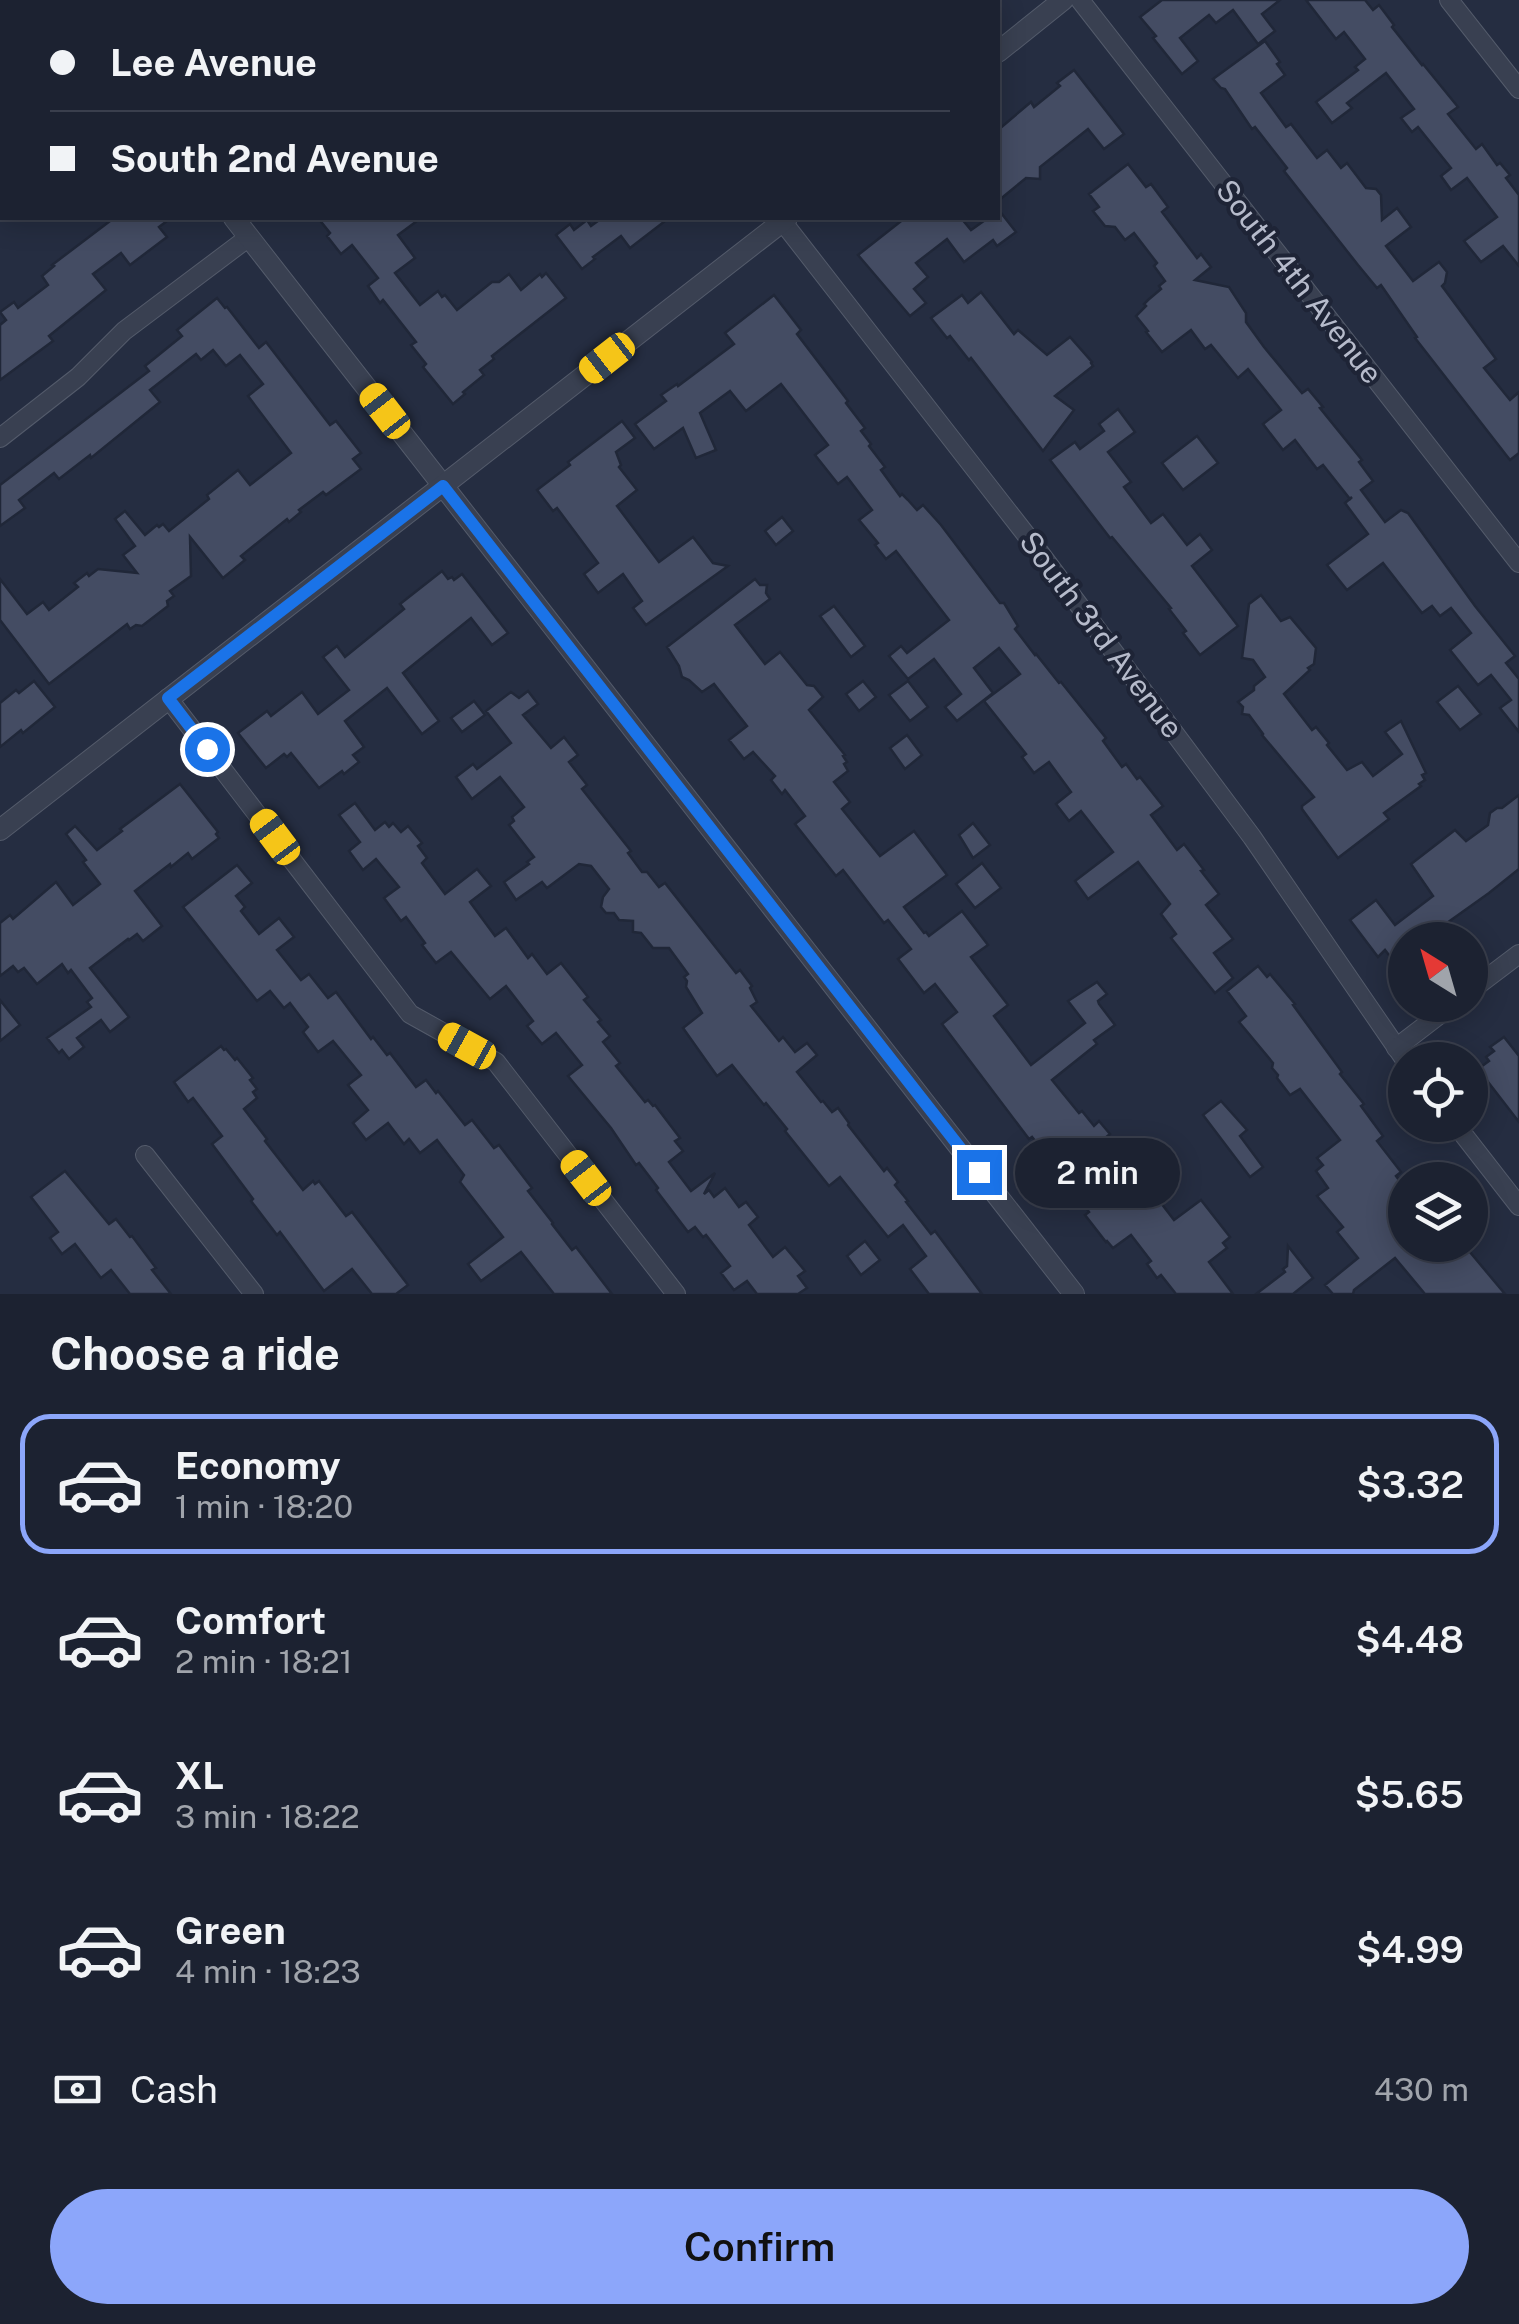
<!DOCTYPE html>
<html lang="en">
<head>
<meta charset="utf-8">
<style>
	:root { --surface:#1c2231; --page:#252a39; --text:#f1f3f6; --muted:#a0a4ab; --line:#3a3f4d; --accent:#8ca6fa }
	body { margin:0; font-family:"Public Sans",sans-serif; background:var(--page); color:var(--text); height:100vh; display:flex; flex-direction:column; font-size:38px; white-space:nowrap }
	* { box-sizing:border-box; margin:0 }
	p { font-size:32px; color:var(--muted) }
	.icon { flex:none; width:55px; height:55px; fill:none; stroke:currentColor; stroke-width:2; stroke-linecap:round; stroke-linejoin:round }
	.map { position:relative; height:1294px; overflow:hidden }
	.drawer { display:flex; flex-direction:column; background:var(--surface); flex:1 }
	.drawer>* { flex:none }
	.hud { position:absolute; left:0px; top:0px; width:1000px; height:220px; box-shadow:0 5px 25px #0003,0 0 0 2px var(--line); display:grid; align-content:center; height:220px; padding:0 50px; background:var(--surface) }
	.needle { width:65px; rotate:323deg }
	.buttons { position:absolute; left:1388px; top:922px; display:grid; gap:20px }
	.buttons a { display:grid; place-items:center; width:100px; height:100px; border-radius:50%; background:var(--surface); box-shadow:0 5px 25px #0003,0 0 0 2px var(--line); font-size:50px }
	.end { position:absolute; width:45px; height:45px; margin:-22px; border:12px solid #1a73e8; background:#fff; box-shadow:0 0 0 5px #fff }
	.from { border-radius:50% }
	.bubble { position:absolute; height:70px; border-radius:35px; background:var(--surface); box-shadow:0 5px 25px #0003,0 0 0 2px var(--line); font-size:32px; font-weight:600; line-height:70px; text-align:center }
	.car { position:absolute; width:30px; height:60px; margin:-30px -15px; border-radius:12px; box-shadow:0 0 8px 2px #0007; background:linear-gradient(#f5c518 24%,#345 0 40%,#f5c518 0 76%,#345 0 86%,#f5c518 0) }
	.hud b { display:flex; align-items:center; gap:35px; height:95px; font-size:38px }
	.hud b+b { border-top:2px solid var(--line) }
	.hud i { width:25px; height:25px; background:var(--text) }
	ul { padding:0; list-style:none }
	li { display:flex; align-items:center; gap:30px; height:140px; margin:0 20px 15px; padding:0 30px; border:5px solid transparent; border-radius:30px }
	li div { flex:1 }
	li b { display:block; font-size:38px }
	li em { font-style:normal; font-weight:600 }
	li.active { border-color:var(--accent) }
	li>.icon { width:90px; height:90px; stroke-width:1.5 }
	h2 { padding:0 50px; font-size:45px; line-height:120px }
	.pay { display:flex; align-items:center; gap:25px; height:110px; padding:0 50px; font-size:38px }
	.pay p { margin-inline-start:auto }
	.button { display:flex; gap:20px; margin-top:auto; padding:20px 50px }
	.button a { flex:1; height:115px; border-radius:60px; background:var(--accent); color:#111; font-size:40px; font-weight:600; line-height:115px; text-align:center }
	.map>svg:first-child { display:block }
	.building { fill:#444c63; stroke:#202738; stroke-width:2.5 }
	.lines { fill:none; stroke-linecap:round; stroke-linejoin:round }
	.minor-casing { stroke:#545b6b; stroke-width:20 }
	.tertiary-casing { stroke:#545b6b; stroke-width:22 }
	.minor { stroke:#394051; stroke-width:18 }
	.tertiary { stroke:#394051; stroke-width:20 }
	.route { stroke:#1a73e8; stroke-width:12 }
	.labels { text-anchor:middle; stroke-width:8; stroke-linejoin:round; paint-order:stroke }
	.street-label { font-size:30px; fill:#b6bbcb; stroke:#1e2436 }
</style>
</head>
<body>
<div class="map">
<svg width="1519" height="1294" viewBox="0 0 1519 1294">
	<rect width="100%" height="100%" fill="#252d41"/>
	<g class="building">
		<path d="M1162,0H1280L1262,14L1275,31L1258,44L1233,10L1216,23L1209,15L1180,38L1198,61L1182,74L1153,38L1156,36L1140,17Z"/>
		<path d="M1306,0H1365L1373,10L1379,5L1394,25L1392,27L1422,65L1423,64L1458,107L1448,114L1476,149L1482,144L1497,165L1500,163L1510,175L1506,178L1519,195V266L1503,246L1481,262L1464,241L1497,217L1467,178L1451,190L1441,176L1451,168L1418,127L1412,132L1401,118L1414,109L1386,73L1347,103L1352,108L1332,123L1316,102L1358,70L1355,67L1365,59L1344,32L1336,39Z"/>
		<path d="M1265,41L1280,62L1277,64L1285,75L1261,93L1286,127L1291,124L1317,158L1327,150L1341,168L1347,163L1366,188L1376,189L1381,195L1382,220L1397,208L1411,227L1386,246L1413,281L1439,262L1447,272L1445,283L1442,286L1496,359L1484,368L1510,400L1519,392V453L1510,460L1415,338L1417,337L1381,285L1377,288L1358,265L1284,171L1287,168L1255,127L1252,129L1225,89L1221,88L1213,79Z"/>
		<path d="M1074,70L1124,134L1104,149L1088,129L1040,167V179L1026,178L998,201V130L1031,102L1034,107L1060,86L1057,83Z"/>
		<path d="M1128,164L1146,187L1151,184L1168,207L1162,212L1197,258L1201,254L1211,267L1195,280L1229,287L1246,313V322L1264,347L1302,393L1308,389L1323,407L1320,408L1362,460L1359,462L1373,481L1361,490L1385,522L1401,510L1408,513L1475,606L1515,656L1506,663L1519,679V732L1500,708L1511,700L1491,675L1478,685L1450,650L1471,633L1451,608L1440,616L1432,606L1422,613L1383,563L1347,590L1327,565L1368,534L1345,503L1352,497L1350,499L1323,465L1317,469L1295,440L1283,450L1263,424L1281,410L1248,369L1238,378L1211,345L1205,349L1191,330L1162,352L1146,332L1148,331L1136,316L1146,306L1144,304L1148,300L1161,289L1159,286L1165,281L1154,266L1157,263L1134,233L1125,240L1115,227L1105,226L1093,211L1099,207L1089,194Z"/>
		<path d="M998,209L1016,232L997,246L993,240L964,262L947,239L916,263L928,277L914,289L926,303L910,316L858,255L905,218H961L971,230L988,218H998Z"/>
		<path d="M114,218H171L159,227L167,237L130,265L121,253L93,274L106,290L49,336L53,341L0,380V325L6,320L0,312L14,302L18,308L48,285L42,276L54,266L52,265Z"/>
		<path d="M318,218H421L398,235L415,258L395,273L420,305L438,291L442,297L445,295L457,310L492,282H499L509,274L521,290L540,274L542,277L546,273L566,298L492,356L494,359L480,370L484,375L463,392L465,394L453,404L423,367L426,364L411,345L416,342L383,300L380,303L368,286L378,278L352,245L341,254L327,236L330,233Z"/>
		<path d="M602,218H669L630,248L621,236L593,257L595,259L582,269L556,235L570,224L574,230L587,220L591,226Z"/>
		<path d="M981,292L1014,334L1018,330L1047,355L1070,337L1092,362L1091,363L1093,366L1055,396L1074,410L1043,451L971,358L969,360L950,336L947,338L931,318L962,295L968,303Z"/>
		<path d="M774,295L801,330L797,334L848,401L846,403L865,428L861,431L871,444L869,446L885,467L881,470L900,496L902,494L908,500L917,510L923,505L941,525L1000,603H1004L1018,626L1015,629L1035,655L1036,654L1059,683L1061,682L1106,738L1103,741L1122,767L1126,764L1137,779L1140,777L1163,806L1151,815L1177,850L1184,844L1204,870L1201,871L1219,894L1206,905L1233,939L1214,953L1233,978L1215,993L1171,938L1176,934L1161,914L1170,904L1138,862L1088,899L1075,881L1113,852L1081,811L1069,821L1056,804L1071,792L1049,762L1034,773L1022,757L1026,754L984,701L1020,674L999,648L974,668L993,693L957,721L945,707L961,694L934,659L908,679L889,656L901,646L907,653L949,620L896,551L886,559L875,545L878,543L859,520L872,510L847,477L838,484L815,455L828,445L781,384L746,411L730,391L700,413L716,450L696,458L683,428L654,449L635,424L666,401L661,395L677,384L678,386L734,344L725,333Z"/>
		<path d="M217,298L225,308L227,307L259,348L266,342L330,425L336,421L361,453L353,459L361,469L326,495L323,492L299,510L301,512L289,522L287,519L241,556L245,560L223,578L190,537L191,576L170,591L174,596L167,601L168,606L142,626L136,625L130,629L127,624L49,684L0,620V579L27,614L43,602L49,610L78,587L74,583L87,573L89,576L98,569L137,573L123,555L135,546L115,519L125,511L145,535L157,525L159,527L163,524L169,531L209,499L207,495L238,470L250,485L291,453L248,396L263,384L240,355L226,366L213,350L201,360L196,354L150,390L160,402L91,458L90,455L59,479L54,473L19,500L25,508L0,526V485L149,371L145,366L182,336L177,330Z"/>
		<path d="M1118,409L1135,432L1108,452L1131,482L1124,487L1151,523L1163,514L1187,545L1200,534L1212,550L1192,566L1238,626L1200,655L1183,633L1186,631L1169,609L1171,608L1112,537L1110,538L1050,460L1075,442L1080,449L1104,431L1099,424Z"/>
		<path d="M622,421L635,438L616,452L621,465L619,467L637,490L617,506L659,562L693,537L713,563L728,566L646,625L633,608L642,601L623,574L598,593L584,574L598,563L557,508L553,511L537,490L570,465L568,462Z"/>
		<path d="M1197,436L1218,463L1183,490L1162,463Z"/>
		<path d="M782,517L793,531L776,545L765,531Z"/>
		<path d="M442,571L448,579L452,577L454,580L462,574L508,633L492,645L471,618L403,673L439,721L422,734L387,688L345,721L364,747L353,755L359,762L344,774L342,771L319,788L291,753L287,757L284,754L266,768L238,733L267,711L271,716L302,692L318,714L349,690L323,657L337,646L345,657L404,609L400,604Z"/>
		<path d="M755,579L760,585H767L766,593L770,599L735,625L765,664L780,652L807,685L814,686L823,697L809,710L845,755L843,756L847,762L844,764L848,771L834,782L850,802L842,809L880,856L914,831L947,875L904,907L924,933L926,932L929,936L962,911L988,945L971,957L1008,1005L994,1016L1031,1065L1085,1023L1068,1001L1097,982L1107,994L1098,1001L1099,1004L1115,1025L1094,1040L1097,1044L1052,1080L1079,1113L1082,1111L1094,1126L1099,1121L1110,1134L1104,1139L1125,1167H1131L1137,1175H1143L1148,1186L1174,1220L1201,1200L1230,1237L1223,1243L1227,1248L1209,1262L1233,1294H1176L1161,1275L1157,1278L1147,1264L1151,1261L1131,1235L1113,1248L1107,1241L1106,1242L1085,1215L1089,1212L1082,1202L1083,1195L1059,1164L1056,1167L1032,1137L1029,1139L942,1024L957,1012L935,984L924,993L898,959L911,949L888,920L884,923L843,870L836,876L795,824L805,816L785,790L782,794L771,780L775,776L753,752L744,759L729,740L747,726L714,684L702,692L689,680L682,677L679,666L667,647Z"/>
		<path d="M1261,595L1281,621L1290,617L1316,648L1314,664L1308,668L1310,670L1284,694L1312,730L1316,727L1329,743L1327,745L1347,770L1362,762L1373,776L1402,754L1385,732L1401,721L1426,773L1422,775L1425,780L1419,784L1421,786L1384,813L1389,819L1338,858L1302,809V806L1314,797L1262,735L1263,734L1249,715L1242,714L1243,707L1238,702L1254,690V686L1265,677L1253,660L1242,658L1249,604Z"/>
		<path d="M834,606L865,646L851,657L820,616Z"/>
		<path d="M34,681L55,707L23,733L21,730L0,747V703L16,690L19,693Z"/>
		<path d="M863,681L876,697L859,711L846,694Z"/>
		<path d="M908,681L928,707L910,721L889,695Z"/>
		<path d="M1458,686L1481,714L1460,730L1437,702Z"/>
		<path d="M528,691L538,704L523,715L551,748L564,737L578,755L569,762L587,785L582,789L631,851L628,853L642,872H647L659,887L665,883L736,973L740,970L752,986L750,988L757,1002L751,1006L779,1041L783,1037L795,1052L807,1043L817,1055L797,1072L821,1102L823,1101L832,1112L838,1108L849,1123L848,1125L884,1171L887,1168L898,1182L895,1185L908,1201L906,1202L931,1234L935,1231L982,1294H929L910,1269L926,1256L903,1225L888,1237L840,1177L829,1186L785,1131L787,1129L766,1103L764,1105L732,1065L717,1076L683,1028L702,1013L686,987L687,981L684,977L688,974L669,948H653L641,933L633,932V921L619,920L614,913H606L601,907L603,897L609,889L591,866L579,864L547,888L542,882L516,900L504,882L529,864L527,862L534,857L509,825L514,821L512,817L524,807L500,777L472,799L456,777L473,764L477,769L511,743L486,711L511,692L519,698Z"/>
		<path d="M474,701L485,715L462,732L451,718Z"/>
		<path d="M907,735L922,755L905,769L890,748Z"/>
		<path d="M180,784L218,832L216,834L219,838L192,859L188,853L171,867L170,864L135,891L162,926L143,941L137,934L129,940L128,939L90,968L129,1017L110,1032L101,1020L77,1038L84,1047L69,1059L62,1050L59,1053L47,1038L91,1007L87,1002L92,998L71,970L68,973L62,964L37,984L24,968L18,972L13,966L0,976V923L10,915L13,919L56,882L73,905L100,884L83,862L86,860L66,834L75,826L97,850L122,831L120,829Z"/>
		<path d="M1519,795V869L1489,893L1423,940H1405V976L1385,950L1378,957L1350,920L1376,900L1395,925L1433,896L1411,864L1455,830L1466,841L1488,825L1490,813L1497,808H1502Z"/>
		<path d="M355,803L375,830L385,822L389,827L393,823L401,832L408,826L422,843L418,846L427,858L422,863L445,894L477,869L491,886L470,902L495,936L506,928L528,958L532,954L547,974L561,963L588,997L584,1000L601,1020L598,1022L610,1036L603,1042L620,1063L616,1066L645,1102L648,1100L653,1106L655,1105L680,1138L675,1141L683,1151L669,1162L691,1191L715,1173L704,1194L709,1190L714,1197L725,1188L739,1207L746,1202L758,1217L749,1225L773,1257L785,1247L805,1271L798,1276L807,1288L798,1294H757L747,1281L734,1290L721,1273L730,1266L706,1235L703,1237L695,1227L688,1232L656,1190L658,1188L639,1163L636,1165L611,1128L568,1076L582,1065L556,1033L542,1044L527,1026L533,1021L506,986L490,999L451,952L436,963L422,945L425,943L406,917L401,921L384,898L399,887L376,859L363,870L349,851L360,842L339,815Z"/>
		<path d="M973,823L990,845L973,858L959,835Z"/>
		<path d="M982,863L1001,888L975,908L956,884Z"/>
		<path d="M237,865L252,883L236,896L245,907L241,911L259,934L279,918L294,937L277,950L301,980L309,974L328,998L336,992L371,1039L373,1037L387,1055L390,1053L416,1087L426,1080L436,1093L438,1091L465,1125L472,1120L494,1148L499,1145L532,1188L528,1191L553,1223L552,1224L572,1250L576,1247L612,1294H554L521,1252L481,1281L468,1264L503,1237L460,1182L464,1175L437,1140L420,1153L409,1139L404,1144L388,1123L366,1140L353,1123L368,1110L348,1085L361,1075L333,1041L318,1052L303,1032L308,1027L290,1003L284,1008L270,991L257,1001L183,907Z"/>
		<path d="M1258,966L1267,977L1270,974L1295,1004L1293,1005L1342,1072L1340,1074L1364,1104L1361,1106L1383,1136L1377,1141L1401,1172L1396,1176L1405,1188V1245H1464L1505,1294H1425L1395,1258L1354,1290L1353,1294H1333L1325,1285L1358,1258L1337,1232L1343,1227L1317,1196L1328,1188L1316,1171L1323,1165L1317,1158L1340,1140L1300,1089L1290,1095L1277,1078L1278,1075L1272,1068L1273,1063L1239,1022L1246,1016L1227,991Z"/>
		<path d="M0,1000L20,1025L0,1041Z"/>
		<path d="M1504,1037L1519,1056V1122L1478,1069L1489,1061L1486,1057L1494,1051L1490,1047Z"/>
		<path d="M221,1046L224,1050L226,1049L235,1060L237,1058L253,1078L250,1080L257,1089L253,1092L257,1098L244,1109L267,1139L265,1141L303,1190L313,1181L315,1184L319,1181L346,1216L352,1212L408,1285L396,1294H372L352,1269L324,1291L280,1232L277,1235L251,1201L253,1199L212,1144L222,1136L193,1098L188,1102L174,1082Z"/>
		<path d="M1221,1101L1247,1130L1240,1136L1263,1167L1250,1177L1203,1115Z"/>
		<path d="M65,1171L109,1224L116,1219L130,1237L132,1236L156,1268L152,1270L171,1294H130L111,1270L101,1278L75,1244L62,1254L50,1238L58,1232L31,1197Z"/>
		<path d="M865,1241L880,1260L861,1275L847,1256Z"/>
		<path d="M1288,1246L1313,1278L1293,1294H1256L1285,1272L1283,1269L1287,1266Z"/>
	</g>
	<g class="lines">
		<g class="minor-casing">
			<g id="minor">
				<path d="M490,0L493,2"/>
				<path d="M643,0L645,2"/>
				<path d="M1080,0L1519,563"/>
				<path d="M1449,0L1519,89"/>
				<path d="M29,2L32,0"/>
				<path d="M555,2L558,0"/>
				<path d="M0,25L2,23"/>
				<path d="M782,221L1034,545L1252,837L1405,1060"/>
				<path d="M0,438L78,377L124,331L249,237"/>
				<path d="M168,698L410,1014L496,1062L676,1294"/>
				<path d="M1470,991L1519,954"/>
				<path d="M1396,1048L1452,1005"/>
				<path d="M1456,1125L1519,1206"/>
				<path d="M145,1155L254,1294"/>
			</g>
		</g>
		<g class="tertiary-casing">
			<g id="tertiary">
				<path d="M63,0L65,2"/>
				<path d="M998,52L1063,0"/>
				<path d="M234,218L1074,1294"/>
				<path d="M0,830L787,218"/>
			</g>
		</g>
		<use href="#minor" class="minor"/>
		<use href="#tertiary" class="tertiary"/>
	</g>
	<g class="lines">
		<path class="route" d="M207,749L168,698L443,486L979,1172"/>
	</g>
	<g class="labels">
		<g class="street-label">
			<text transform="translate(1299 282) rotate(52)" y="10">South 4th Avenue</text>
			<text transform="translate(1101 635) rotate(53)" y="10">South 3rd Avenue</text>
		</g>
	</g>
</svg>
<div class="buttons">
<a><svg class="needle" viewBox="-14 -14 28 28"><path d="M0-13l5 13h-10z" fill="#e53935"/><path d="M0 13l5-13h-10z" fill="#a0a4ab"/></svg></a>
<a><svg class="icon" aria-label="locate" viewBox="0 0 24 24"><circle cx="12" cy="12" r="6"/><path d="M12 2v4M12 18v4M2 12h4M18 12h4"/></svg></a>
<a><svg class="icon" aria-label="layers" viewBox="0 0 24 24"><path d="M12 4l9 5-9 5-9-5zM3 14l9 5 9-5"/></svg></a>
</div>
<i class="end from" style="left:207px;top:749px"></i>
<i class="end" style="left:979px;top:1172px"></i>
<div class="bubble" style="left:1015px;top:1138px;width:165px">2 min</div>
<i class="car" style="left:607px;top:358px;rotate:232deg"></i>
<i class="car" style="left:385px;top:411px;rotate:322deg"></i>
<i class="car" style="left:275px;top:837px;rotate:323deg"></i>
<i class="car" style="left:467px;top:1046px;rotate:299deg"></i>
<i class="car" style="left:586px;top:1178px;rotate:322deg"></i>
<div class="hud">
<b><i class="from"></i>Lee Avenue</b>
<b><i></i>South 2nd Avenue</b>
</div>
</div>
<section class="drawer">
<h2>Choose a ride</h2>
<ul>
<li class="active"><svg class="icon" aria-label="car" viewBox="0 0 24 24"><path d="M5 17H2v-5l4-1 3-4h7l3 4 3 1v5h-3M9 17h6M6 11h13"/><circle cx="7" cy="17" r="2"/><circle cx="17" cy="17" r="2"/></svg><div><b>Economy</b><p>1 min · 18:20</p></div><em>$3.32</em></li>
<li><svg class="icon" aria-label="car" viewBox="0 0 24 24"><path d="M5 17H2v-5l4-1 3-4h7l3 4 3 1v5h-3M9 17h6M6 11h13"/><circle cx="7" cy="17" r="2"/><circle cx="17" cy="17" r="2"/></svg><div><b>Comfort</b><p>2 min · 18:21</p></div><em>$4.48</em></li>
<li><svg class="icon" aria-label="car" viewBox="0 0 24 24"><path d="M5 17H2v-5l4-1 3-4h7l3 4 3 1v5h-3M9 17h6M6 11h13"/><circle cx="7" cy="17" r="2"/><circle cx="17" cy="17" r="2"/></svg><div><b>XL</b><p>3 min · 18:22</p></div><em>$5.65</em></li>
<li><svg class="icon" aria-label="car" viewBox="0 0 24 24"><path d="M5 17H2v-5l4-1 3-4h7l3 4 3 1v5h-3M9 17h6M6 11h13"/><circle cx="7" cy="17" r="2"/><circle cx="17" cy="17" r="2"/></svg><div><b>Green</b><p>4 min · 18:23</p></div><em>$4.99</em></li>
</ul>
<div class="pay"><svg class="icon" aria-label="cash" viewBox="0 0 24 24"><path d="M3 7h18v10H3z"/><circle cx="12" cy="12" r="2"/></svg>Cash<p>430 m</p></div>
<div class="button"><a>Confirm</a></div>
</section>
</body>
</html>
